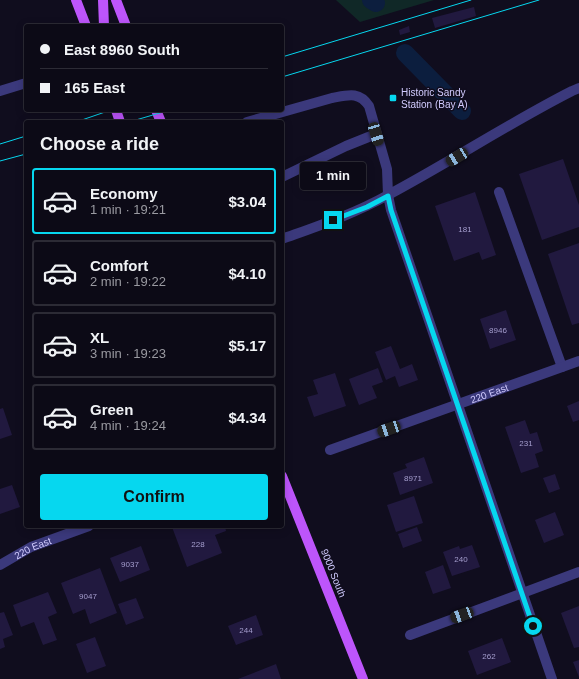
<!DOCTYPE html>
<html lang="en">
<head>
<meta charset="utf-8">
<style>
	:root { --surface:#0c0a16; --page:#1a1823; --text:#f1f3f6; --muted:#9a9aa1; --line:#2c2b35; --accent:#06d7ef }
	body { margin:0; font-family:Helvetica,sans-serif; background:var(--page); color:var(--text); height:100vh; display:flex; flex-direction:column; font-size:15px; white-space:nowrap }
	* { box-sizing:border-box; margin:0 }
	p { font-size:13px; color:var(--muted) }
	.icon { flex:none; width:22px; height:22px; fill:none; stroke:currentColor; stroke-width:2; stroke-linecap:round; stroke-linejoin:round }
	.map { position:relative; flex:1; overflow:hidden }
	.side { position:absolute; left:24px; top:120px; width:260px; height:408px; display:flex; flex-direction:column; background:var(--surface); border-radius:4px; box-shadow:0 2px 10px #0003,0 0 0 1px var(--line) }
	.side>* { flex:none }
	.guide { position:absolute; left:24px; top:24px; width:260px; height:88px; border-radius:4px; box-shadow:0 2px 10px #0003,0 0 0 1px var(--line); display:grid; align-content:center; height:88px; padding:0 16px; background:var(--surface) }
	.end { position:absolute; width:18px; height:18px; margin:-9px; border:5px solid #06d7ef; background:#111; box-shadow:0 0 0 2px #111 }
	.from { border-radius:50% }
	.bubble { position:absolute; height:28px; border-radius:4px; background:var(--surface); box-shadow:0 2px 10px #0003,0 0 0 1px var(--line); font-size:13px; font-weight:600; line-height:28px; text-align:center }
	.car { position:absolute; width:12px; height:24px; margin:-12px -6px; border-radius:5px; box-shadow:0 0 3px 1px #0007; background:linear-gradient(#222 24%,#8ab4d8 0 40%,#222 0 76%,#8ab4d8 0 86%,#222 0) }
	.guide b { display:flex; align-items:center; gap:14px; height:38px; font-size:15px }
	.guide b+b { border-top:1px solid var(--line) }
	.guide i { width:10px; height:10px; background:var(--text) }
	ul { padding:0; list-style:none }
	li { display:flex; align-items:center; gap:12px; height:66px; margin:0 8px 6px; padding:0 8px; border:2px solid var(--line); border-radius:4px }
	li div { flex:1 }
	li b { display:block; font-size:15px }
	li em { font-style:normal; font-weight:600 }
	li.active { border-color:var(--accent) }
	li>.icon { width:36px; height:36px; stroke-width:1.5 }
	h2 { padding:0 16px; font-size:18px; line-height:48px }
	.button { display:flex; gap:8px; margin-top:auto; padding:8px 16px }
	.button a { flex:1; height:46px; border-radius:4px; background:var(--accent); color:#111; font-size:16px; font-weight:600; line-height:46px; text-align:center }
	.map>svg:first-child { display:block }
	.green { fill:#102827 }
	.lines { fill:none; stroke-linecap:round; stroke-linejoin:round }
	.canal { stroke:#0c1e3e; stroke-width:18 }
	.building { fill:#21193f }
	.lane { stroke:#3b397c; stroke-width:10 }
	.street { stroke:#3b397c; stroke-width:10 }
	.primary { stroke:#bd55fb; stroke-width:10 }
	.tram { stroke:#06d7ef; stroke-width:1 }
	.route { stroke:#06d7ef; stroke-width:5 }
	.poi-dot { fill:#06d7ef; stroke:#100d1e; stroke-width:1.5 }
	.labels { text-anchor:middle; stroke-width:3; stroke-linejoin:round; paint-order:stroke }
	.number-label { font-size:8px; fill:#a59ece }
	.poi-label { font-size:10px; fill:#d1cbfe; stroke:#100d1e; text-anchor:start }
	.street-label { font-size:10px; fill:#d1cbfe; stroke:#100d1e }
</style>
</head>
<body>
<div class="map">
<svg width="579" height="679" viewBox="0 0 579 679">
	<rect width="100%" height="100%" fill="#100d1e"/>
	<path class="green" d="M336,0H434L360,22Z"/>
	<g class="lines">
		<g class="canal">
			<path d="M371,0L376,3"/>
			<path d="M405,53L462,111"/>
		</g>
	</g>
	<g class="building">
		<path d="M474,7L476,16L435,28L432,18Z"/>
		<path d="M409,26L410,32L400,35L399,30Z"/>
		<path d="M563,159L579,205V227L542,240L519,174Z"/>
		<path d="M475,192L496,255L482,260L479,252L454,261L435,206Z"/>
		<path d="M579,243V323L572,325L548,254Z"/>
		<path d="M506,310L516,340L490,349L480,319Z"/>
		<path d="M391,346L400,369L412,364L418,380L399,387L395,376L386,380L375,352Z"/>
		<path d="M378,368L383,382L372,386L377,398L359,405L349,379Z"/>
		<path d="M335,373L346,406L314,417L307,397L318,394L313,380Z"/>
		<path d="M579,401V420L573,422L567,406Z"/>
		<path d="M3,408L12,435L0,439V409Z"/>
		<path d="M525,420L530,434L537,432L543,451L535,454L539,467L521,473L505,427Z"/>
		<path d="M424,457L433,483L400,495L393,473L407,468L405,464Z"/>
		<path d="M555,474L560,489L549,493L543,478Z"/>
		<path d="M12,485L20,507L0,514V489Z"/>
		<path d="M414,496L423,523L396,532L387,505Z"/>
		<path d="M555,512L564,535L544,543L535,520Z"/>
		<path d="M175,526H225L226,531L215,535L222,553L187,567L172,527Z"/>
		<path d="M417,527L422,541L403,548L398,534Z"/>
		<path d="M472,545L480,567L452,576L443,552L459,546L460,549Z"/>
		<path d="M141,546L150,570L120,582L110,558Z"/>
		<path d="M443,565L451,588L433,594L425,572Z"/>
		<path d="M100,568L117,613L90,624L85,609L73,614L61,583Z"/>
		<path d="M48,592L57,613L48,617L57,640L43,645L34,622L21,627L13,605Z"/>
		<path d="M136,598L144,618L126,625L118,604Z"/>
		<path d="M579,606V647L574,648L561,613Z"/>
		<path d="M4,612L13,635L3,639L5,647L0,649V613Z"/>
		<path d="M256,615L263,635L236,645L228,626Z"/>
		<path d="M95,637L106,666L87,673L76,644Z"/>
		<path d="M502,638L511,662L477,675L468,651Z"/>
		<path d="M579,660V677L573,662Z"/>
		<path d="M276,664L281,679H238Z"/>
	</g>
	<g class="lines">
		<g class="lane">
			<path d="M247,122L332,98C348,95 359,91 369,106L387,169L388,195C450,162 509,123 572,91L579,88"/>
			<path d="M282,177L346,146L376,134"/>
			<path d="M499,192L562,367"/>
		</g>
		<g class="street">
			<path d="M0,91L26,83"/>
			<path d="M282,239C318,226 354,214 388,195L391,210L552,679"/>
			<path id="s1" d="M330,450L579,361"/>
			<path id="s2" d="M0,565L31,547L89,526"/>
			<path d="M410,635L579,572"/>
		</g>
		<g class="primary">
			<path d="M76,0L86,26"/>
			<path d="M103,0L104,26"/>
			<path d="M116,0L126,26"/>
			<path d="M116,110L120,122"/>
			<path d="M156,110L161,122"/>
			<path d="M282,476L363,679"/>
		</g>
		<g class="tram">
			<path d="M282,57L471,0"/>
			<path d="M282,77L539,0"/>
			<path d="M76,122L111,110"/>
			<path d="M129,122L170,110"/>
			<path d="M0,144L26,136"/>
			<path d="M0,161L26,154"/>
		</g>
	</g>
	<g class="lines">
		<path class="route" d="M333,220L367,207L388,196L391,210L533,626"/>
	</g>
	<rect class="poi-dot" x="389" y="94" width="8" height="8" rx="2"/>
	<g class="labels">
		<g class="number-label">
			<text x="465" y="232">181</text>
			<text x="498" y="333">8946</text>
			<text x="526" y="446">231</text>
			<text x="413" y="481">8971</text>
			<text x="198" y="547">228</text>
			<text x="461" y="562">240</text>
			<text x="130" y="567">9037</text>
			<text x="88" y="599">9047</text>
			<text x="246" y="633">244</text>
			<text x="489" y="659">262</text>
		</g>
		<g class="poi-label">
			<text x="401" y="96">Historic Sandy<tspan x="401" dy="12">Station (Bay A)</tspan></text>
		</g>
		<g class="street-label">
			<text dy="4" stroke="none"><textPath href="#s1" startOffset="169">220 East</textPath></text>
			<text dy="4" stroke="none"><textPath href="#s2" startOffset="37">220 East</textPath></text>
			<text transform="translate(334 573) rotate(68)" y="4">9000 South</text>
		</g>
	</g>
</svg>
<i class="end from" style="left:533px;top:626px"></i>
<i class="end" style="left:333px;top:220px"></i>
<div class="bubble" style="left:300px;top:162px;width:66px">1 min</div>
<i class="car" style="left:376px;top:134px;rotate:163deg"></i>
<i class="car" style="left:457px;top:157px;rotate:239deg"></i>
<i class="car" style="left:389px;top:429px;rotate:251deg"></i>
<i class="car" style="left:462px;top:615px;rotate:250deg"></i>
<div class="guide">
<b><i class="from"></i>East 8960 South</b>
<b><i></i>165 East</b>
</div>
<section class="side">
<h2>Choose a ride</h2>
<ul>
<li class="active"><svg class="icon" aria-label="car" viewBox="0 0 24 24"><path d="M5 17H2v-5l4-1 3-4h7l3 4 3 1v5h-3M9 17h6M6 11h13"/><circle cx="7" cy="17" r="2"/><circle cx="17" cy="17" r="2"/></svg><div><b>Economy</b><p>1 min · 19:21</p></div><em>$3.04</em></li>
<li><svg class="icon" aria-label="car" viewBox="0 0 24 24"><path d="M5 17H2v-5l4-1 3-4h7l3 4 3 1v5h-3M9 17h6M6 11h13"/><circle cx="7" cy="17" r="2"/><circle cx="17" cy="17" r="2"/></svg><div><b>Comfort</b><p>2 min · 19:22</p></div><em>$4.10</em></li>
<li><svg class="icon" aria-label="car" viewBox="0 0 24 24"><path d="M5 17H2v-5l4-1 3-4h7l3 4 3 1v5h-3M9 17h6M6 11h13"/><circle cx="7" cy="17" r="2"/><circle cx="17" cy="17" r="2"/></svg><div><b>XL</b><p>3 min · 19:23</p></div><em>$5.17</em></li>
<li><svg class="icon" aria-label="car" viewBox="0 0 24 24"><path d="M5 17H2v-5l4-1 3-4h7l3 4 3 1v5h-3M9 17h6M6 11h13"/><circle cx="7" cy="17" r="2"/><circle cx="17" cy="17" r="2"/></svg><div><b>Green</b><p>4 min · 19:24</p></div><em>$4.34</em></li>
</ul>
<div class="button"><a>Confirm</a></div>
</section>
</div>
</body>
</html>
